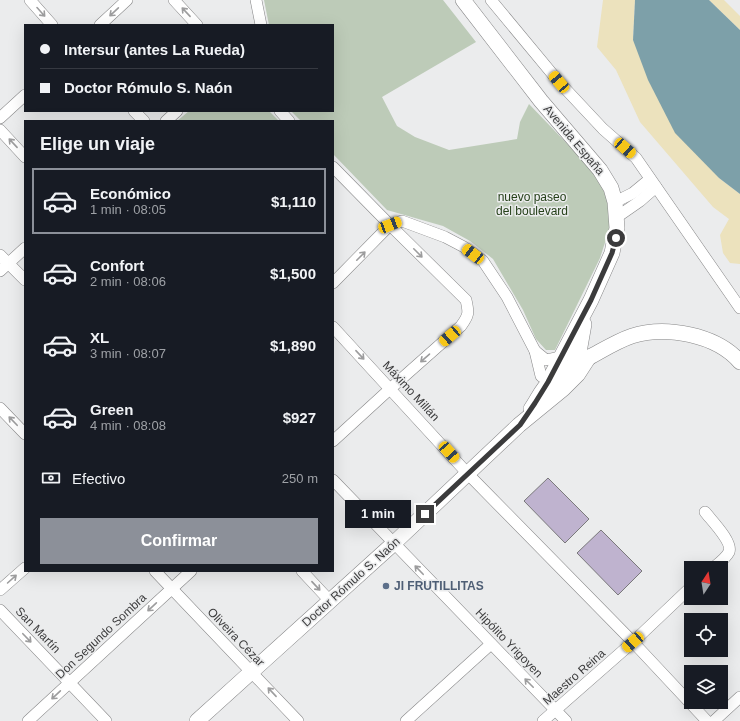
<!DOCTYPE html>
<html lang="es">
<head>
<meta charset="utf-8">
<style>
	:root { --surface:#171b24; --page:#242831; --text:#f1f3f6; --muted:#9ea1a6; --line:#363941; --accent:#8c9099 }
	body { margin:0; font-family:Arial,sans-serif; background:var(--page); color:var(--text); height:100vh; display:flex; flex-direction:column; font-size:15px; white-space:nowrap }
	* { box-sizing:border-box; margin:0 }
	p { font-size:13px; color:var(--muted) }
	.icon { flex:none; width:22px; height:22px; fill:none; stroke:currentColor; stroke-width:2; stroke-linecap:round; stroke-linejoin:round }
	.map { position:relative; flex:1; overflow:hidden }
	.panel { position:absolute; left:24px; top:120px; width:310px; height:452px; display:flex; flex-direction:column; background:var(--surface); border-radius:0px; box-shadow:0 4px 16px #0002 }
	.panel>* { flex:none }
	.guide { position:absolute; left:24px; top:24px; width:310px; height:88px; border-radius:0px; box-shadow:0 4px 16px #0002; display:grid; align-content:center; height:88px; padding:0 16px; background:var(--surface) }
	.needle { width:26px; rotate:12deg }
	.fabs { position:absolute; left:684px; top:561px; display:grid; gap:8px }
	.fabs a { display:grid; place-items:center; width:44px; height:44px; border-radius:0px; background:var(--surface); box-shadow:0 4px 16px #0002; font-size:20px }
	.end { position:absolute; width:18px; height:18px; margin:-9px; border:5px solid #3b3b3c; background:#fff; box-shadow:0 0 0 2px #fff }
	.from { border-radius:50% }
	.bubble { position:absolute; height:28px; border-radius:0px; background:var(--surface); box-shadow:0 4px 16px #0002; font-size:13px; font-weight:700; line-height:28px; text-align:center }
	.car { position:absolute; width:12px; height:24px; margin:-12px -6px; border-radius:5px; box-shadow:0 0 3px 1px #0007; background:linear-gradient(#f5c518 24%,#345 0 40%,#f5c518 0 76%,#345 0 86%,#f5c518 0) }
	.guide b { display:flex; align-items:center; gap:14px; height:38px; font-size:15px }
	.guide b+b { border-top:1px solid var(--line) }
	.guide i { width:10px; height:10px; background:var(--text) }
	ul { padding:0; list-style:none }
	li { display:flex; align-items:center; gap:12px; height:66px; margin:0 8px 6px; padding:0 8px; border:2px solid transparent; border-radius:0px }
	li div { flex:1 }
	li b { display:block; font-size:15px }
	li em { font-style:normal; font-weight:700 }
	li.on { border-color:var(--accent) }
	li>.icon { width:36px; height:36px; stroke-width:1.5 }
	h2 { padding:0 16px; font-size:18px; line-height:48px }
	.pay { display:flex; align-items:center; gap:10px; height:44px; padding:0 16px; font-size:15px }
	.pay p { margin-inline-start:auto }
	.primary-button { display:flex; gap:8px; margin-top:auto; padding:8px 16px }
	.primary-button a { flex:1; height:46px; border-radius:0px; background:var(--accent); color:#fff; font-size:16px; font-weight:700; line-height:46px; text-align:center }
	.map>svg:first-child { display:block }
	.green { fill:#bdcbb8 }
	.sand { fill:#ece2bd }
	.water { fill:#7da0a9 }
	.building { fill:#bfb3cf; stroke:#7a797b }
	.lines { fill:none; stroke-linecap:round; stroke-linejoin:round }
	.street-casing { stroke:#878788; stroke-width:12 }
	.secondary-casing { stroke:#878788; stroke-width:16 }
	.street { stroke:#fff; stroke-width:11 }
	.secondary { stroke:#fff; stroke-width:15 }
	.oneway { stroke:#9d9d9e }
	.route { stroke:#3b3b3c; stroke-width:5 }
	.service-dot { fill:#5c6f8a; stroke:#ebeced; stroke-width:1.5 }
	.labels { text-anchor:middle; stroke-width:3; stroke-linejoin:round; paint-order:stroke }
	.street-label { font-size:12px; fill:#3b3b3c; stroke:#ebeced }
	.park-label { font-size:12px; fill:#254019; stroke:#ebeced }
	.service-label { font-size:12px; font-weight:bold; fill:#4e5e75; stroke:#ebeced; text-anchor:start }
</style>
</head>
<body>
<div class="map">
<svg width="740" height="721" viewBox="0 0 740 721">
	<rect width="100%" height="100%" fill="#ebeced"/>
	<g class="green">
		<path d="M264,0H443L476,42L382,97L397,126L415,137L449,150L517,139L520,122L529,104L600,178L613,218L600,258L555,350H546L536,339L523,310L493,259L470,241L443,226L387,210L333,154V121H301L291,111H333V25H269Z"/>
		<path d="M189,111H269L279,121H177Z"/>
	</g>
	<g class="sand">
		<path d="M603,0H635L633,40L719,178L740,194V264L730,263L723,253L720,235L729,219L713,207L640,122L616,70L597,47Z"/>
		<path d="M709,0H724L740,16V30Z"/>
	</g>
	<path class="water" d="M635,0H709L740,30V194L719,178L675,133L648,80L633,40Z"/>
	<g class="building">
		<path d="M548,478L589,519L565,543L524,501Z"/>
		<path d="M601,530L642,571L618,595L577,553Z"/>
	</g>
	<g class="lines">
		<g class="street-casing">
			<g id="street">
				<path d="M30,0L52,25"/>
				<path d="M174,0L197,25"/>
				<path d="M256,0L261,25"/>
				<path d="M491,0L559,82L603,129L636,158L740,308"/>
				<path d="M100,25L127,0"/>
				<path d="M134,111L144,121"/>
				<path d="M280,111L289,121"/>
				<path d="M0,118L25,95"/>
				<path d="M166,121L177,111"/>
				<path d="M0,130L25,157"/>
				<path d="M333,167L390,225L402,221L445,237L464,247L483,261L507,297L535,351L541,376L554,385"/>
				<path d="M615,202L633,193L650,179"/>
				<path d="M617,217L640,201L656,187"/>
				<path d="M0,255L25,280"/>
				<path d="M0,271L25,248"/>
				<path d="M333,283L390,225L466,300C469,313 469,315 461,326L391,388L333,441"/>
				<path d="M333,327L468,474L633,642L707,721"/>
				<path d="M535,351L546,360L568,355L582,361"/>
				<path d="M0,408L25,434"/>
				<path d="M333,480L566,721"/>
				<path d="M705,512C712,521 733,542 729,552C726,558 718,564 713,568"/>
				<path d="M155,571L298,721"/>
				<path d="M302,571L330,601"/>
				<path d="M0,590L25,568"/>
				<path d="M0,610L106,721"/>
				<path d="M28,721L191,571"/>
				<path d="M406,721L491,644"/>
				<path d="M543,721L633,642L691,587"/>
				<path d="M714,721L740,697"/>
			</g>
		</g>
		<g class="secondary-casing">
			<g id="secondary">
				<path d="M463,0L541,101L600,170L611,188L615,202L617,228L612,253L591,300L548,382"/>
				<path d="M578,371V358L584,324"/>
				<path d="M531,409C537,401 542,388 550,382C561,371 575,365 588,358C603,350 617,341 632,336C666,325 717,335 740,362"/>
				<path d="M197,721L393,544L519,425L563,389L578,374L589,357"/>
			</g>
		</g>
		<use href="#street" class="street"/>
		<use href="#secondary" class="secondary"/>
	</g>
	<defs><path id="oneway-shaft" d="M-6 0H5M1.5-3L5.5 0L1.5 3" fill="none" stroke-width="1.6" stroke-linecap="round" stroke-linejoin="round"/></defs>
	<g class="oneway">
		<use href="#oneway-shaft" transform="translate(41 12) rotate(48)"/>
		<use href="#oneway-shaft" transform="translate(114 12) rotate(137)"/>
		<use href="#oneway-shaft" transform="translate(186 12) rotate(-133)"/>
		<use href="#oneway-shaft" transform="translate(13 143) rotate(-133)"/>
		<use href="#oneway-shaft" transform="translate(418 253) rotate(45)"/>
		<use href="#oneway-shaft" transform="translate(361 256) rotate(-45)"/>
		<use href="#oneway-shaft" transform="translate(360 355) rotate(47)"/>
		<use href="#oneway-shaft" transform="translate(425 358) rotate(139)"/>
		<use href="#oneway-shaft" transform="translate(13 421) rotate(-134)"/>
		<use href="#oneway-shaft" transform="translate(419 570) rotate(-134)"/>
		<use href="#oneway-shaft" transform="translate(12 579) rotate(-42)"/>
		<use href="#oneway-shaft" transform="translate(316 586) rotate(47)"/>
		<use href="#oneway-shaft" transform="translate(152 607) rotate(137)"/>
		<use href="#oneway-shaft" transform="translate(27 638) rotate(46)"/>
		<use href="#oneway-shaft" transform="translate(529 683) rotate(-135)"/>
		<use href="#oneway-shaft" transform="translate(272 692) rotate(-133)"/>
		<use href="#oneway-shaft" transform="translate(56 695) rotate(137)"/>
	</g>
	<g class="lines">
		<path class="route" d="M425,514L520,425L535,403L548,382L591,300L612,253L616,238"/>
	</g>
	<circle class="service-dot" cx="386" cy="586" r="4"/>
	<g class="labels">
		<g class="street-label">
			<text transform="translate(574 140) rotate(50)" y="4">Avenida España</text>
			<text transform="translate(411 391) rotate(47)" y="4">Máximo Millán</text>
			<text transform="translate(351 582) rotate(-42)" y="4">Doctor Rómulo S. Naón</text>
			<text transform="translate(38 630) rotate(46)" y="4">San Martín</text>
			<text transform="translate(101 636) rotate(-43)" y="4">Don Segundo Sombra</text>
			<text transform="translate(236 637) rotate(46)" y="4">Oliveira Cézar</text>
			<text transform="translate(509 643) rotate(46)" y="4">Hipólito Yrigoyen</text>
			<text transform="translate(574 677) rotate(-41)" y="4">Maestro Reina</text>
		</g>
		<g class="park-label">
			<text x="532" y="201">nuevo paseo<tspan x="532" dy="14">del boulevard</tspan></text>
		</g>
		<g class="service-label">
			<text x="394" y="590">JI FRUTILLITAS</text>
		</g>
	</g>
</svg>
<div class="fabs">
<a><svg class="needle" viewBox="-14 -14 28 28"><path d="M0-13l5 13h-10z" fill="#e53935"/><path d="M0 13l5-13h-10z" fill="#9ea1a6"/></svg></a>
<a><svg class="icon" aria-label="locate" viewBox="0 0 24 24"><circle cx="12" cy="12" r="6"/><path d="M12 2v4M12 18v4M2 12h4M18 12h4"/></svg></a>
<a><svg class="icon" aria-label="layers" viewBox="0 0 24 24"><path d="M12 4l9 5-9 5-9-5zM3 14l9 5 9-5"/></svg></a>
</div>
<i class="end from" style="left:616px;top:238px"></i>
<i class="end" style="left:425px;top:514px"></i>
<div class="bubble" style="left:345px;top:500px;width:66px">1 min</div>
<i class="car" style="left:559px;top:82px;rotate:320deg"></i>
<i class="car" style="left:625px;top:148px;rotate:131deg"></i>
<i class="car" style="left:390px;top:225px;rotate:69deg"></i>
<i class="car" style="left:473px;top:254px;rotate:307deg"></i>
<i class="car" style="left:450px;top:336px;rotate:229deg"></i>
<i class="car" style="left:449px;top:452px;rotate:138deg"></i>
<i class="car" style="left:633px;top:642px;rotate:229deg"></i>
<div class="guide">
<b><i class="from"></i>Intersur (antes La Rueda)</b>
<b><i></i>Doctor Rómulo S. Naón</b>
</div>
<section class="panel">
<h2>Elige un viaje</h2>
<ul>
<li class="on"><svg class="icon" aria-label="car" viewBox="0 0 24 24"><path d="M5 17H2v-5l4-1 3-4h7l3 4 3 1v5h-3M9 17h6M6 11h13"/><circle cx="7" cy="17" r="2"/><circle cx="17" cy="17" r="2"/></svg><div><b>Económico</b><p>1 min · 08:05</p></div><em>$1,110</em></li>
<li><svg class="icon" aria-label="car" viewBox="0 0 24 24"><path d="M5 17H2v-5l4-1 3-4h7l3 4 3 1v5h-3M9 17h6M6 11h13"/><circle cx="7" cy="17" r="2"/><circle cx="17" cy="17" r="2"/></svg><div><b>Confort</b><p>2 min · 08:06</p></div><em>$1,500</em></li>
<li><svg class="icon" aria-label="car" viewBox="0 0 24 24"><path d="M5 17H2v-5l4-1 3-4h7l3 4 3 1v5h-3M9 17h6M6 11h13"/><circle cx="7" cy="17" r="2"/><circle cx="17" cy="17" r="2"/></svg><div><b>XL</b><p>3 min · 08:07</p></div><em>$1,890</em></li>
<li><svg class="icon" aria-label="car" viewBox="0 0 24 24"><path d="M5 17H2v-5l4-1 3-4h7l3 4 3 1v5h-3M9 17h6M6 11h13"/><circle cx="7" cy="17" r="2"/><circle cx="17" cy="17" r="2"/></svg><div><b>Green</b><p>4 min · 08:08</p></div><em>$927</em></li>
</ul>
<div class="pay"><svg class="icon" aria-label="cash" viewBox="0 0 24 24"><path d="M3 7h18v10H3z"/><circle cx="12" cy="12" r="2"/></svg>Efectivo<p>250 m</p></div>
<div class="primary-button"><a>Confirmar</a></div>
</section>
</div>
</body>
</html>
